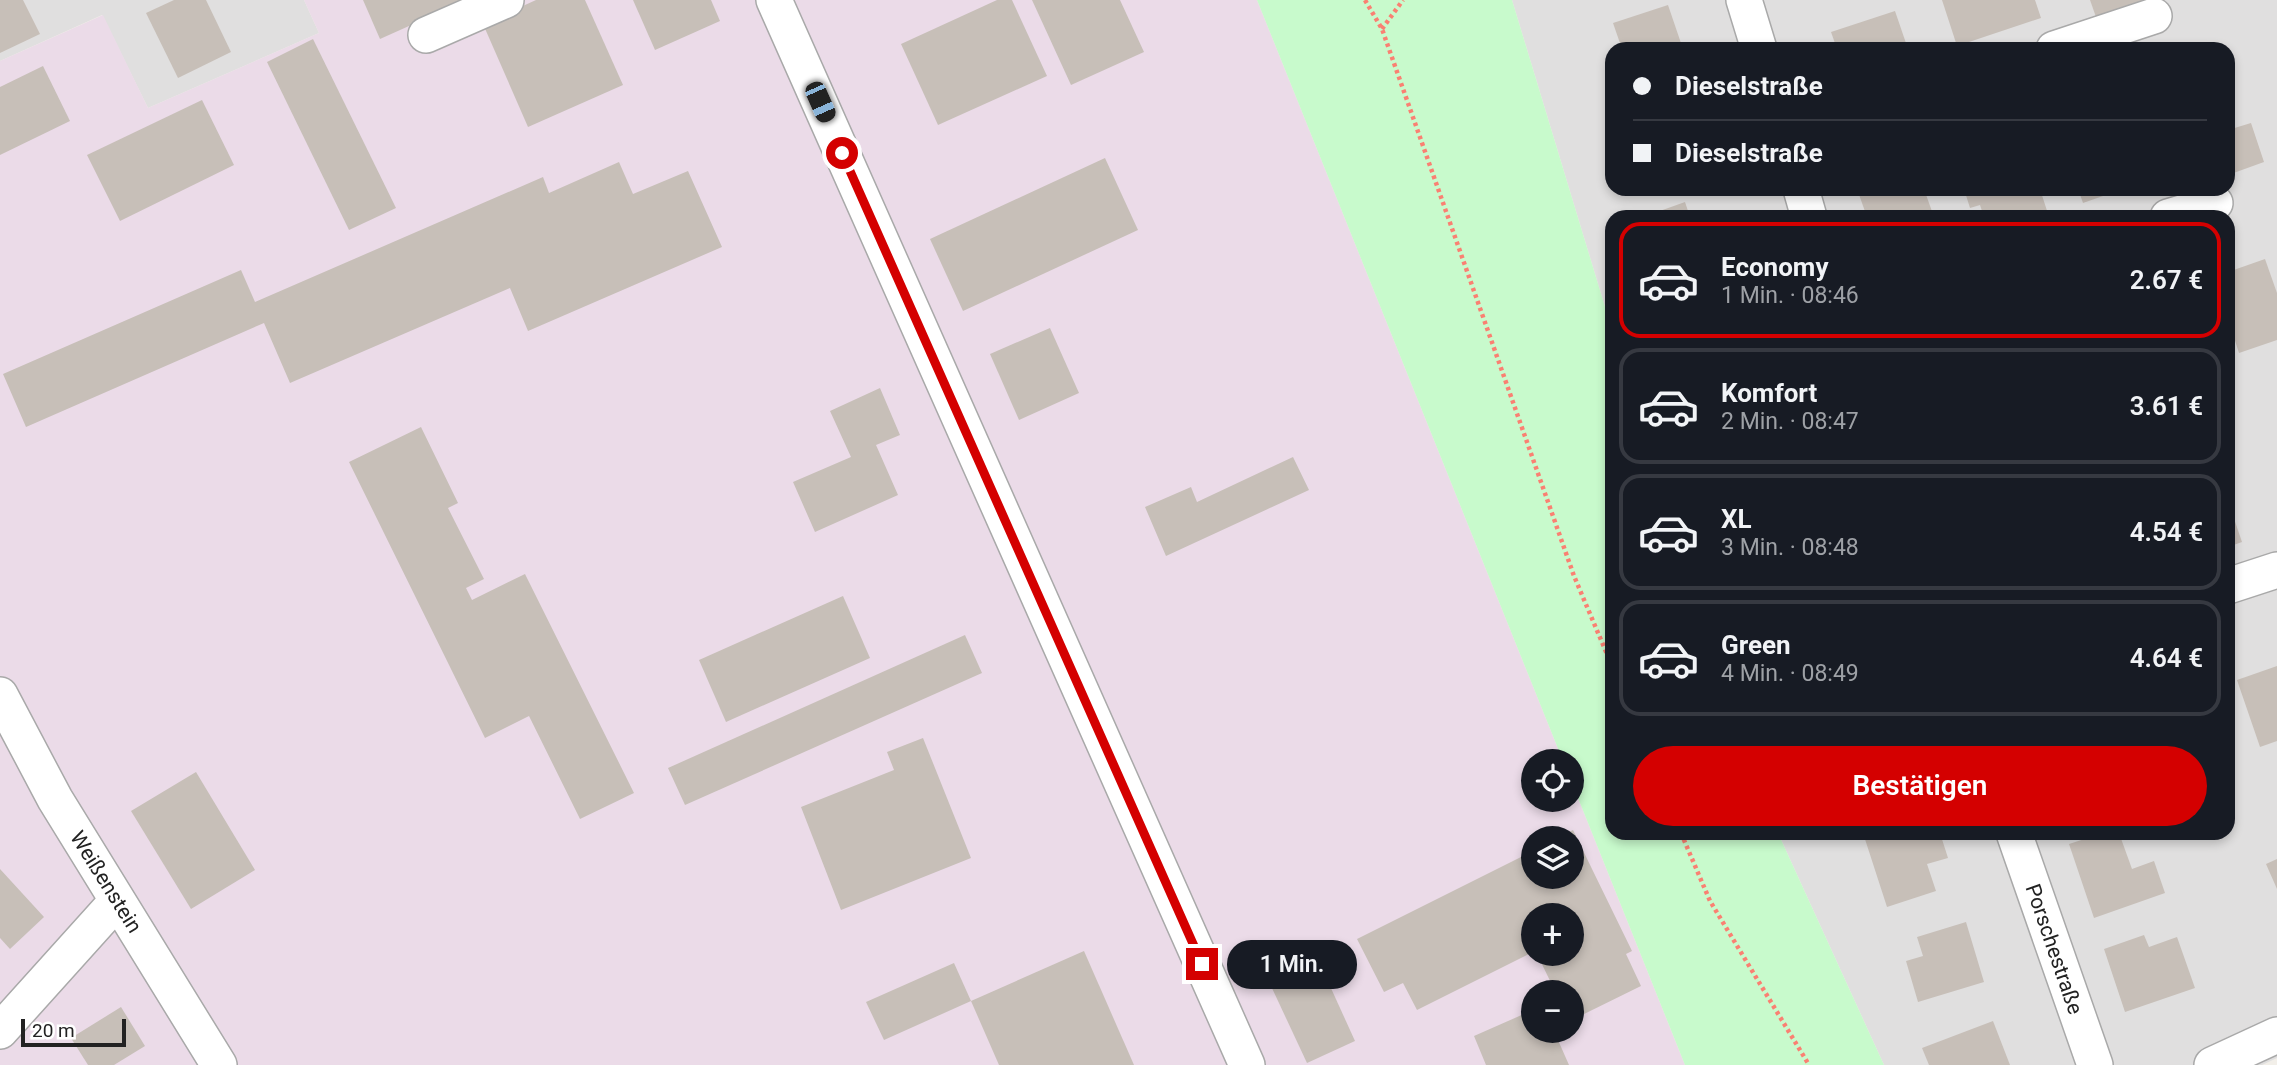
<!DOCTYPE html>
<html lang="de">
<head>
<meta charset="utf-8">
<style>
	:root { --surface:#171b24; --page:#20242c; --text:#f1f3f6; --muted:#9ea1a6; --line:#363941; --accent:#d40000 }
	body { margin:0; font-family:Roboto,sans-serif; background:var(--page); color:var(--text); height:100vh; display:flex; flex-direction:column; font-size:26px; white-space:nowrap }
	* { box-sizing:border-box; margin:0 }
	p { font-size:23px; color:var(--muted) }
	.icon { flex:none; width:38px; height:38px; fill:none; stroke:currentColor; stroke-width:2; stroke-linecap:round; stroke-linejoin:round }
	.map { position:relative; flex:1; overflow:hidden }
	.side { position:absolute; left:1605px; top:210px; width:630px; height:630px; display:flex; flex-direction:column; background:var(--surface); border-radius:21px; box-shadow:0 4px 10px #0003 }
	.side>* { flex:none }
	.hud { position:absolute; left:1605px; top:42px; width:630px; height:154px; border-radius:21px; box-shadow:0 4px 10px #0003; display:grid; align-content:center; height:154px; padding:0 28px; background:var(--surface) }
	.controls { position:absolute; left:1521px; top:749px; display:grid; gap:14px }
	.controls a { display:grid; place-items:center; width:63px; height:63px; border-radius:50%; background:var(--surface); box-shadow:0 4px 10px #0003; font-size:35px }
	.scale { position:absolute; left:21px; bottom:18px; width:105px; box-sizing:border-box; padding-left:7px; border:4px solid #222; border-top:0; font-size:19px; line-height:24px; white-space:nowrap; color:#222; -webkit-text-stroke:5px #fff; paint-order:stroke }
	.end { position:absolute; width:32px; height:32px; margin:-16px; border:9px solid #d40000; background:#fff; box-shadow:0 0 0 4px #fff }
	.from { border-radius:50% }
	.bubble { position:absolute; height:49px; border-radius:24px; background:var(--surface); box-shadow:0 4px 10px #0003; font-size:23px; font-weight:600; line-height:49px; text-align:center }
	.car { position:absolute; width:21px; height:42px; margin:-21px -10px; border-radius:9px; box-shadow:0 0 5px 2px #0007; background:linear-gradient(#222 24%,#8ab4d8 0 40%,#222 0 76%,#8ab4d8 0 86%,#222 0) }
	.hud b { display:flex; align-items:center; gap:24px; height:66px; font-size:26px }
	.hud b+b { border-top:2px solid var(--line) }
	.hud i { width:18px; height:18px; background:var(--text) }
	ul { padding:12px 0 0; list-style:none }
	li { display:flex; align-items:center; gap:21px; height:116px; margin:0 14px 10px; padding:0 14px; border:4px solid var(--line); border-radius:21px }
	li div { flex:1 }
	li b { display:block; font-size:26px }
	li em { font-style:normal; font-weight:600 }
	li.on { border-color:var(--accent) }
	li>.icon { width:63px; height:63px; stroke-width:1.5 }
	.cta { display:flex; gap:14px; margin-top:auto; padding:14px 28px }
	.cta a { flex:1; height:80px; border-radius:42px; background:var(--accent); color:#fff; font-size:28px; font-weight:600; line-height:80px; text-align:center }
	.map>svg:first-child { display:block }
	.residential { fill:#e0dfdf; fill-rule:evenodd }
	.industrial { fill:#ebdbe8; fill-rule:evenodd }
	.park { fill:#c8facc }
	.building { fill:#c7bfb8 }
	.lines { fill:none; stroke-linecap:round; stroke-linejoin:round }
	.minor-casing { stroke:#a9a9a9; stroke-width:38 }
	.path { stroke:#fa8072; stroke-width:4.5; stroke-dasharray:3.5 3.5; stroke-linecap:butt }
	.minor { stroke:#fff; stroke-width:35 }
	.route { stroke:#d40000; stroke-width:9 }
	.labels { text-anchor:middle; stroke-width:6; stroke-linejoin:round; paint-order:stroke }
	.street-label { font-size:21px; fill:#222; stroke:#fff }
</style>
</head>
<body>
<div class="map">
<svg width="2277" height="1065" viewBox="0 0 2277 1065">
	<rect width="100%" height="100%" fill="#f2efe9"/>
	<g class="residential">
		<path d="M0,0H304L319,33L148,108L102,15L0,61Z"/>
		<path d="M1512,0H2277V1058L2262,1065H1884L1778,833H2228V217H1612V330ZM1612,49H2228V189H1612Z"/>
	</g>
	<path class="industrial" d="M304,0H1257L1563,761H1533V800H1572V783L1685,1065H0V61L103,15L148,108L319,33ZM1533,838H1572V877H1533ZM1533,915H1572V954H1533ZM1533,992H1572V1031H1533Z"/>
	<path class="park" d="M1257,0H1512L1612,330V833H1778L1884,1065H1685L1572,783V761H1563Z"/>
	<g class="building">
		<path d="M0,0H23L40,34L0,53Z"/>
		<path d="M174,0H206L231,52L178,78L146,13Z"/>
		<path d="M363,0H467L380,39Z"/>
		<path d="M536,0H585L623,85L528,127L483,24Z"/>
		<path d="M633,0H711L720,21L655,50Z"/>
		<path d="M997,0H1012L1047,76L938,125L901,44Z"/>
		<path d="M1032,0H1120L1144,52L1071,85Z"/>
		<path d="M1942,0H2035L2041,18L1957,46Z"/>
		<path d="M2090,0H2146L2096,17Z"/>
		<path d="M1668,5L1683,49H1622L1613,23Z"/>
		<path d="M1895,11L1908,49H1837L1831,32Z"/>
		<path d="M313,39L396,208L349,230L267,62Z"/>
		<path d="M43,66L70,121L0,155V87Z"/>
		<path d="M202,100L234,165L120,221L87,155Z"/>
		<path d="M2251,123L2264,162L2228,175V130Z"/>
		<path d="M1105,158L1138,230L963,311L930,239Z"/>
		<path d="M619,162L633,194L688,171L722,247L528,331L510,288L290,383L264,323L26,427L3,374L241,270L255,302L543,177L549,193Z"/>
		<path d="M1857,189H1924L1934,217H1867Z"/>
		<path d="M1964,189H2040L2049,217H1984L1980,205L1970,208Z"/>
		<path d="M2078,189H2123L2083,203Z"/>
		<path d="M1685,202L1690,217H1643Z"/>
		<path d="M2265,259L2277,293V340L2239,353L2228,319V272Z"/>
		<path d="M1050,328L1079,393L1019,420L990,354Z"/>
		<path d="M880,388L900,435L876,445L898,495L815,532L793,482L851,457L830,411Z"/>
		<path d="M421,427L458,503L448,508L484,579L466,588L472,600L525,574L634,793L580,819L529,716L485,738L349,462Z"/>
		<path d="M1293,457L1309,490L1166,556L1145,507L1191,487L1197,502Z"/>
		<path d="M2228,501L2242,542L2228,547Z"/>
		<path d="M843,596L870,658L726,722L699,660Z"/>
		<path d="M965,635L982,673L685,805L668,768Z"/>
		<path d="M2277,666V741L2260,747L2237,680Z"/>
		<path d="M923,738L971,858L841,910L801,807L894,770L887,752Z"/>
		<path d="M196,772L255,870L191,909L131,811Z"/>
		<path d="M1573,830L1632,951L1626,954L1641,986L1578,1017L1572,1003V992H1566L1563,985L1554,989L1537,954H1572V915H1533V952L1417,1010L1403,983L1384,992L1357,939L1533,851V877H1572V838H1557Z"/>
		<path d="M1863,833H1940L1948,858L1927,864L1936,891L1887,907Z"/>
		<path d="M2103,833H2119L2132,869L2154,861L2165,893L2094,918L2069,844Z"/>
		<path d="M2277,859V889L2266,864Z"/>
		<path d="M0,869L44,917L10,949L0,938Z"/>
		<path d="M1966,922L1984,982L1918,1002L1906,961L1923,956L1917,937Z"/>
		<path d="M2144,935L2149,947L2177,937L2195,988L2125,1012L2104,949Z"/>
		<path d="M1084,951L1134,1065H999L971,1001Z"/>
		<path d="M954,963L971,1001L884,1040L866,1002Z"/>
		<path d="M1320,964L1355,1041L1307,1063L1271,986Z"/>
		<path d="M121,1007L145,1046L114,1065H88L71,1038Z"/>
		<path d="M1533,1010V1031H1554L1569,1065H1486L1474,1036Z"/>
		<path d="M1993,1021L2010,1065H1929L1922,1048Z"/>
	</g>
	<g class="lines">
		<g class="minor-casing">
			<g id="minor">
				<path d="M774,0L1247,1065"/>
				<path d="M1744,0L1759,49"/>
				<path d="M426,35L506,0"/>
				<path d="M2054,49L2154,16"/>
				<path d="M1801,189L1809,217"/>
				<path d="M2168,217L2215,203"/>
				<path d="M2228,586L2277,570"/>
				<path d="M0,695L55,799L219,1065"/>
				<path d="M2014,833L2095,1065"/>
				<path d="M0,1031L117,901"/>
				<path d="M2212,1065L2277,1035"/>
			</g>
		</g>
		<g class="path">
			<path d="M1365,0L1382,29L1574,576L1612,666"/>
			<path d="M1382,29L1403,0"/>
			<path d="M1681,833L1710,901L1809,1065"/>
		</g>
		<use href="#minor" class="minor"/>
	</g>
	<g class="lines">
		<path class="route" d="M842,153L1202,964"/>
	</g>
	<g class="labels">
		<g class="street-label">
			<text transform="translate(106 882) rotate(58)" y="7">Weißenstein</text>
			<text transform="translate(2054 949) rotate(71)" y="7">Porschestraße</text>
		</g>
	</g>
</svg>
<div class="controls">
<a><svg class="icon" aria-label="locate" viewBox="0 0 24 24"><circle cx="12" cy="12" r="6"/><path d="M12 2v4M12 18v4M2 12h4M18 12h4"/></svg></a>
<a><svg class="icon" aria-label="layers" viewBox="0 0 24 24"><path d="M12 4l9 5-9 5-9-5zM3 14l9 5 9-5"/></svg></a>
<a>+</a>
<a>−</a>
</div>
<div class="scale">20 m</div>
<i class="end from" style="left:842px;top:153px"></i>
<i class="end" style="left:1202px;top:964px"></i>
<div class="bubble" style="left:1227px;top:940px;width:130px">1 Min.</div>
<i class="car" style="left:820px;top:102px;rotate:156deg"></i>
<div class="hud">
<b><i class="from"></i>Dieselstraße</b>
<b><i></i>Dieselstraße</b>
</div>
<section class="side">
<ul>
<li class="on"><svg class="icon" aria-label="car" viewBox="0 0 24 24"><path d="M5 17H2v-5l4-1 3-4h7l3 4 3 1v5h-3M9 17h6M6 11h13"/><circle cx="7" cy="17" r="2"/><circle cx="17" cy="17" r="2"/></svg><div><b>Economy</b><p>1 Min. · 08:46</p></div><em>2.67 €</em></li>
<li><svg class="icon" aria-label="car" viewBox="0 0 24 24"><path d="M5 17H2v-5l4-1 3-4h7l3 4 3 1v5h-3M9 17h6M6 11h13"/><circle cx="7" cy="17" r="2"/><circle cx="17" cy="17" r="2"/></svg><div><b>Komfort</b><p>2 Min. · 08:47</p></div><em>3.61 €</em></li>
<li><svg class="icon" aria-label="car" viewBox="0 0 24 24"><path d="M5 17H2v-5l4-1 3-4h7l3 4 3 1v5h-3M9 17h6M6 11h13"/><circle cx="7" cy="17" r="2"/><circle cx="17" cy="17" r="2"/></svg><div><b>XL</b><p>3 Min. · 08:48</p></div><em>4.54 €</em></li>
<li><svg class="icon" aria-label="car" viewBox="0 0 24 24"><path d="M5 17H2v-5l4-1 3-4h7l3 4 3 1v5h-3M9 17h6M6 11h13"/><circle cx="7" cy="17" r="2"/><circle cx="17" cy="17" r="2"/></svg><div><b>Green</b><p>4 Min. · 08:49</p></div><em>4.64 €</em></li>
</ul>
<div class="cta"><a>Bestätigen</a></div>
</section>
</div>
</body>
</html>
